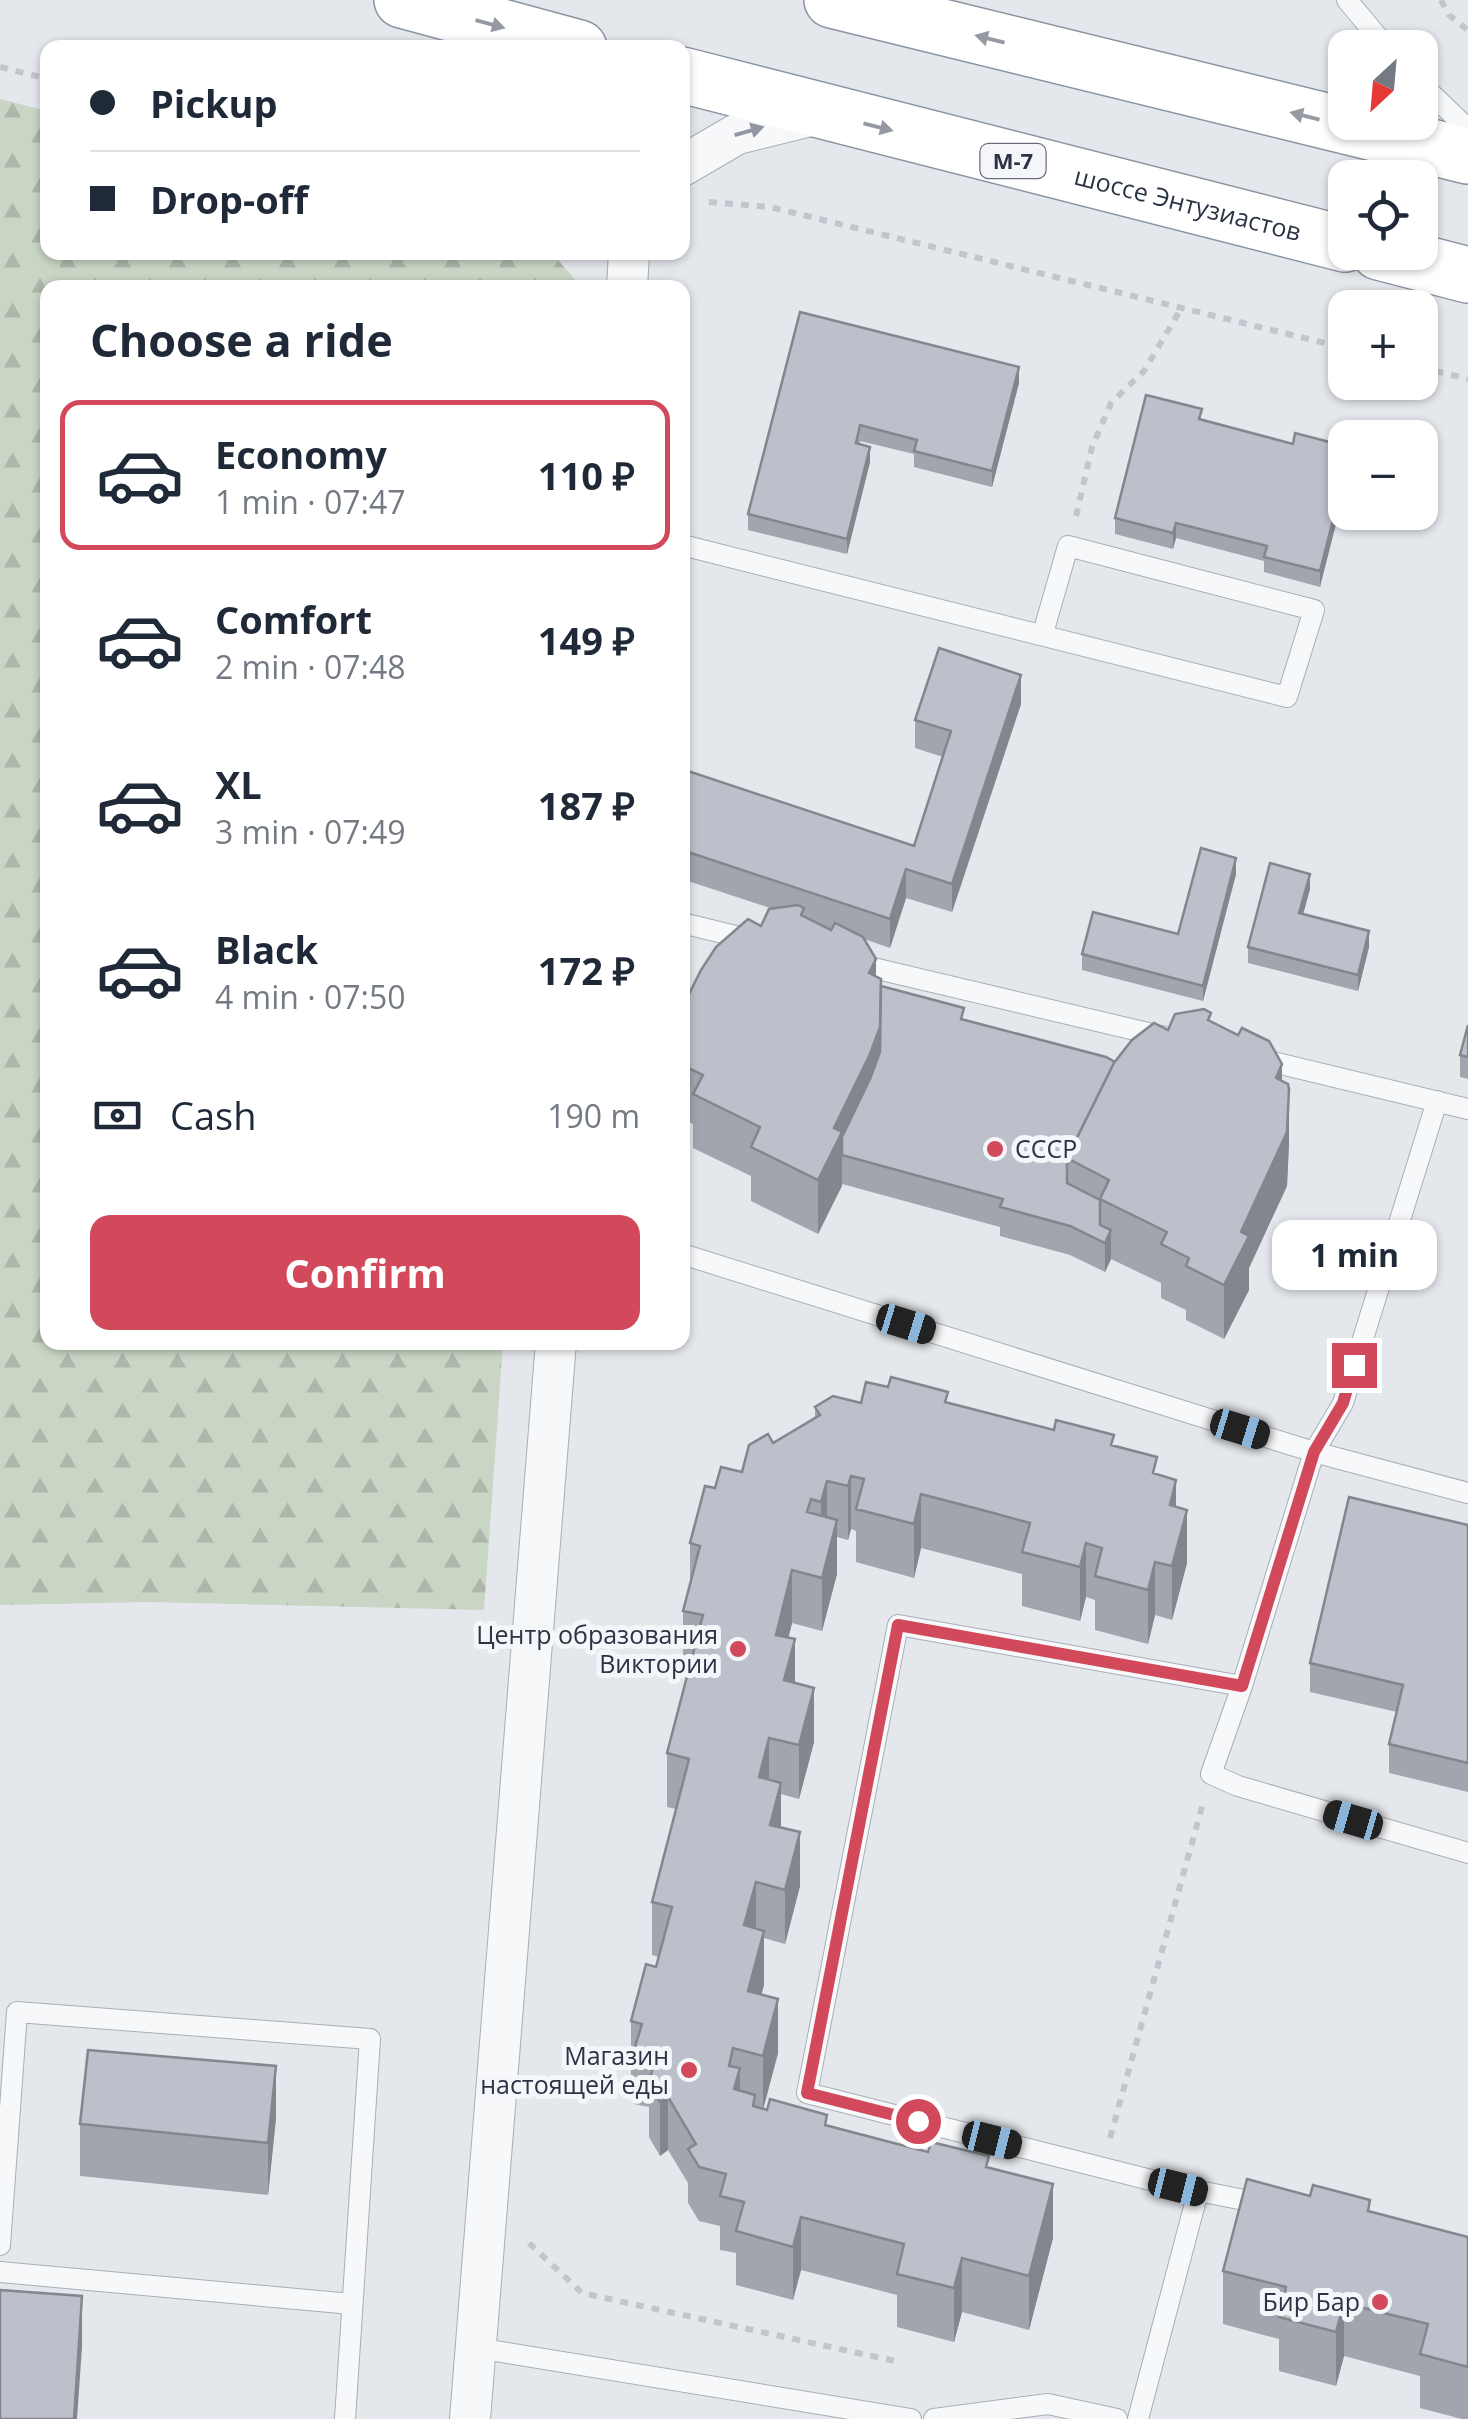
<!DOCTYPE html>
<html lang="en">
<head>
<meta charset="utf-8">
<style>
	:root { --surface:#fff; --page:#f2f2f3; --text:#1f2937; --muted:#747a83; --line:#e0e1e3; --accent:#d1495b }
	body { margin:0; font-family:"Open Sans",sans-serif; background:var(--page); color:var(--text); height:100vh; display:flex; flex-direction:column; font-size:38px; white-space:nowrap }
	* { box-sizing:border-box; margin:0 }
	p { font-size:32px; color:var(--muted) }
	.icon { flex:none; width:55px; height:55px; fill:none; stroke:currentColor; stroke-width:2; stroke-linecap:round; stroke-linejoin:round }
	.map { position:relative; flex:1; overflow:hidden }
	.side { position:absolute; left:40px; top:280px; width:650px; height:1070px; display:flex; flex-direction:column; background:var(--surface); border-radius:20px; box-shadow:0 2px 8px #0004 }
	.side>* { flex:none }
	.banner { position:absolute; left:40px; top:40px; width:650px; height:220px; border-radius:20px; box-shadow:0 2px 8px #0004; display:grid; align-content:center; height:220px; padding:0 50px; background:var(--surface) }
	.needle { width:65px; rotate:206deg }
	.tools { position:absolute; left:1328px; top:30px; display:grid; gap:20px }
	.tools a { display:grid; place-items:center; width:110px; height:110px; border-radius:20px; background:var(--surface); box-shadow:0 2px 8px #0004; font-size:50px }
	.end { position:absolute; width:45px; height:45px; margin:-22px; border:12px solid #d1495b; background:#fff; box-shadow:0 0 0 5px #fff }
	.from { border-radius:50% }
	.bubble { position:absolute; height:70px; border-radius:20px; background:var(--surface); box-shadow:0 2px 8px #0004; font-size:32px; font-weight:700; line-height:70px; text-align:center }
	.car { position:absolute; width:30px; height:60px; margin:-30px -15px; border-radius:12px; box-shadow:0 0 8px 2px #0007; background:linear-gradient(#222 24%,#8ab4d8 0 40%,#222 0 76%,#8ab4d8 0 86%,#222 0) }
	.banner b { display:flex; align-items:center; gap:35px; height:95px; font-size:38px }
	.banner b+b { border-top:2px solid var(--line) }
	.banner i { width:25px; height:25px; background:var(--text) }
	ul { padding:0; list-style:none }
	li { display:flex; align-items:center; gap:30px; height:150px; margin:0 20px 15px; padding:0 30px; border:5px solid transparent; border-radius:20px }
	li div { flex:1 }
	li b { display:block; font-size:38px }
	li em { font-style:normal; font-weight:700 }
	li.active { border-color:var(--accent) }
	li>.icon { width:90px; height:90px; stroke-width:1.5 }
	h2 { padding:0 50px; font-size:45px; line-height:120px }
	.pay { display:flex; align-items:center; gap:25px; height:110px; padding:0 50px; font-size:38px }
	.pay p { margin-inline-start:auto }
	.button { display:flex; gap:20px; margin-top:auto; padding:20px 50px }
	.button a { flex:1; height:115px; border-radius:20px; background:var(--accent); color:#fff; font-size:40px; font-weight:700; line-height:115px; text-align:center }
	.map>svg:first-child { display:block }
	.forest { fill:url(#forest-firs) }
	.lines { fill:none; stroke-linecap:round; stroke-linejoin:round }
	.service-casing { stroke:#a9aeb7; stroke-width:22 }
	.minor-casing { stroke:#a9aeb7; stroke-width:42 }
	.trunk-casing { stroke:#8b94a3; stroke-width:58 }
	.path { stroke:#c2c5cb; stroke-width:6; stroke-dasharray:8 8; stroke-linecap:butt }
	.service { stroke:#f7f8fa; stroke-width:20 }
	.minor { stroke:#f7f8fa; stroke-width:40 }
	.trunk { stroke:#fff; stroke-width:55 }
	.wall { fill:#a1a5ae }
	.shaded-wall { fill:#83868d }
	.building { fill:#bbc0ca; stroke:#83868d; stroke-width:2.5 }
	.oneway { fill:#959aa2 }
	.oneway2 { fill:#9196a0 }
	.route { stroke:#d1495b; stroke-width:12 }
	.poi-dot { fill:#d1495b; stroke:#f4f6f9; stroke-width:4 }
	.labels { text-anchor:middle; stroke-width:10; stroke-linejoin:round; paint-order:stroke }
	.shield { fill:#f4f6f9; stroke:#676e7b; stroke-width:2.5 }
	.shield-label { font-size:22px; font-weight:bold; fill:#2b3445 }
	.street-label { font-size:25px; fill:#2b3445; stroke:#f4f6f9 }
	.poi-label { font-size:25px; fill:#2b3445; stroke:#f4f6f9; text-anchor:end }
</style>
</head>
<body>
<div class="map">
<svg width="1468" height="2419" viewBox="0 0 1468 2419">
	<defs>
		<pattern id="forest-firs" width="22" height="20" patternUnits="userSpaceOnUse" patternTransform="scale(2.5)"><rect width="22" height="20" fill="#c9d6c5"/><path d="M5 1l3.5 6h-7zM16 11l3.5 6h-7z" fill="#adb8ab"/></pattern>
	</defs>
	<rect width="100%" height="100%" fill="#e4e7ec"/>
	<path class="forest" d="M0,99L47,111L48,252L552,253L577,282L576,288H48V1342L503,1343L484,1610L147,1602L0,1605Z"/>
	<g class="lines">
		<g class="service-casing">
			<g id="service">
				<path d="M1347,0L1387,48"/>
				<path d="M1420,83L1468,129"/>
				<path d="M682,545L1287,697L1314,610L1068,546L1043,633"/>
				<path d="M682,923L756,941"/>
				<path d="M852,963L1169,1038"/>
				<path d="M1256,1058L1468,1109"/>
				<path d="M1437,1101L1343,1403L1314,1452L1468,1493"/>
				<path d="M682,1254L1314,1452L1242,1686L1211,1774L1238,1786L1468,1853"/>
				<path d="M1189,2189L1269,2205"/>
				<path d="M0,2245L17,2012L370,2039L345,2419"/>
				<path d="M0,2272L352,2304"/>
				<path d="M477,2348L911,2419"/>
				<path d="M934,2419L1048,2404L1117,2419"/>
				<path d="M1138,2419L1198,2192L807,2093L898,1625L1242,1686"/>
			</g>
		</g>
		<g class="minor-casing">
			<g id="minor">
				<path d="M682,166L737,134L822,113"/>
				<path d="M627,288L629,252"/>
				<path d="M470,2419L556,1342"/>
			</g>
		</g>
		<g class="trunk-casing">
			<g id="trunk">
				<path d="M402,0L579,48"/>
				<path d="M832,0L1468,156"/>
				<path id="s1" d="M682,75L1345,244"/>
				<path d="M1379,252L1468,275"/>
			</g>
		</g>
		<g class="path">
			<path d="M1441,0L1449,15L1468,30"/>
			<path d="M0,67L48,79"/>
			<path d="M709,202L770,207L1345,348"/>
			<path d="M1420,367L1468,379"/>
			<path d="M1076,516L1092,447L1111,403L1144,371L1182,307"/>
			<path d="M1110,2138L1203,1803"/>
			<path d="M529,2243L582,2293L895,2361"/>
		</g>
		<use href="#service" class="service"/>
		<use href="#minor" class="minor"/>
		<use href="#trunk" class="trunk"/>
	</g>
	<g class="wall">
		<path d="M800,312L1019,383L992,487L914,467V454L860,441V444L870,462L847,554L748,530V514Z"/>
		<path d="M1202,420L1293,444L1345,446L1320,587L1264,572V561L1176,538L1173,549L1115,534V518Z"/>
		<path d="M1021,704L952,912L906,898L890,948L864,939L876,977L881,986L964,1020L1115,1062L1168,1030L1211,1022L1282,1081L1289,1143L1287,1186L1249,1268V1290L1224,1339L1186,1320V1310L1161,1298V1283L1111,1259L1105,1272L1070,1255L1000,1236V1227L842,1184L818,1234L751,1201V1176L693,1148V1124L682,1119V1008L761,926L773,909L682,879V769L914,846L943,757L915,748V720Z"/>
		<path d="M1236,874L1203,1001L1082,970V954L1178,934Z"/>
		<path d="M1310,889L1303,914L1369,947L1358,991L1248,963V947Z"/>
		<path d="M1468,1025V1079L1460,1077V1055Z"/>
		<path d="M861,1403H948L1114,1446L1157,1475L1176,1507L1187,1563L1172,1620L1155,1615L1148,1644L1095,1630V1600L1086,1597L1080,1621L1022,1606V1574L921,1548L914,1578L856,1562V1531L851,1529L848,1540L837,1537V1574L822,1631L792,1623L788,1638L795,1683L814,1742L799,1799L781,1794V1828L800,1886L785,1944L764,1938V1985L761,1995L778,2053L763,2109L989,2167L1053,2238L1029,2330L962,2312L954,2342L897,2327V2295L801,2270L793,2300L736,2285V2253L720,2250V2226L699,2221L688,2203V2183L668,2150L660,2156L649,2137V2107L634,2104V2076L631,2075V2021L656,1967L659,1957L652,1955V1902L676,1809L667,1807V1753L690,1666L683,1664V1611L690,1586V1543L715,1488L742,1472L773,1443L815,1418V1407Z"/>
		<path d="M1468,1525V1792L1389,1773V1744L1397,1712L1310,1692V1663Z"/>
		<path d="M276,2118L268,2195L80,2176V2124Z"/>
		<path d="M1370,2212L1468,2237V2419H1462L1420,2408V2376L1344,2356L1336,2386L1279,2371V2339L1223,2324V2271Z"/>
	</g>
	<g class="shaded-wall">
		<path d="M1019,367V383L992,487V471Z"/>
		<path d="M870,447V462L847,554V539Z"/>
		<path d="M1345,473V489L1320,587V571Z"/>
		<path d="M1176,523V538L1173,549V533Z"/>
		<path d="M1021,675V704L952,912V884Z"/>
		<path d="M1236,858V874L1203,1001V986Z"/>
		<path d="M906,869V898L890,948V919Z"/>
		<path d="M1310,874V889L1299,929V913Z"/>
		<path d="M1369,931V947L1358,991V975Z"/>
		<path d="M876,959V1002L869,973Z"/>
		<path d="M880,1027V1081L842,1155V1186L818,1234V1180L834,1128Z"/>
		<path d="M1282,1064V1118L1276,1078Z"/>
		<path d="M1289,1089V1143L1287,1186L1249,1268V1290L1224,1339V1285Z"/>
		<path d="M1111,1230V1259L1105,1272V1243Z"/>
		<path d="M851,1476V1529L848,1540V1486Z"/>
		<path d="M1176,1480V1533L1170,1505Z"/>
		<path d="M827,1481V1535L821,1555V1502Z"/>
		<path d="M921,1494V1548L914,1578V1524Z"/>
		<path d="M1187,1510V1563L1172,1620V1566Z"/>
		<path d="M837,1520V1574L822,1631V1578Z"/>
		<path d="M1086,1543V1597L1080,1621V1567Z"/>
		<path d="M1155,1562V1615L1148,1644V1590Z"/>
		<path d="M792,1570V1623L776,1688V1635Z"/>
		<path d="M795,1639V1693L784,1680Z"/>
		<path d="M814,1688V1742L799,1799V1745Z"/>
		<path d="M769,1738V1791L759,1777Z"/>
		<path d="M781,1783V1837L770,1825Z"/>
		<path d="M800,1832V1886L785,1944V1890Z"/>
		<path d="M756,1882V1936L744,1925Z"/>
		<path d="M764,1931V1985L748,2045V1991Z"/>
		<path d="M778,1999V2053L763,2110V2056Z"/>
		<path d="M276,2066V2118L268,2195V2143Z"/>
		<path d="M740,2068V2122L734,2089Z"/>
		<path d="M668,2097V2150L660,2156V2102Z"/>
		<path d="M1053,2184V2238L1029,2330V2276Z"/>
		<path d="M801,2217V2270L793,2300V2247Z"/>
		<path d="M962,2258V2312L954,2342V2288Z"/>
		<path d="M82,2296V2347L77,2419H74Z"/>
		<path d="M1344,2303V2356L1336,2386V2332Z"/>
	</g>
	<g class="building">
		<path d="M800,312L1019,367L992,471L914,451L917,440L860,425L856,443L870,447L847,539L748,514Z"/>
		<path d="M1146,395L1202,409L1199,419L1293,444L1295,433L1345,446V473L1320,571L1264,557L1267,546L1176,523L1173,533L1115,518Z"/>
		<path d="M939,648L1021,675L952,884L906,869L890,919L682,850V769L914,846L951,731L915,720Z"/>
		<path d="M1201,848L1236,858L1203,986L1082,954L1093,912L1178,934Z"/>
		<path d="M1270,863L1310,874L1299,913L1369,931L1358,975L1248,947Z"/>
		<path d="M798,905L804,908L801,915L831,930L835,923L863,937L876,959L869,973L881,979L880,1027L870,1054L834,1128L842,1132L818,1180L751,1147L760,1127L693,1094L703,1075L682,1065V1008L701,970L716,947L748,919L761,926L769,909Z"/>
		<path d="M881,986L964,1008L961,1019L1106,1057L1115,1062L1067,1158V1183L1100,1200V1225L1111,1230L1105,1243L1070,1226L1000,1207L1003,1199L842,1155V1137L870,1079L880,1052Z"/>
		<path d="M1204,1009L1211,1013L1208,1020L1238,1035L1242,1028L1269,1041L1282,1064L1276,1078L1288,1084L1289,1089L1287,1132L1241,1232L1249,1236L1224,1285L1186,1266L1189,1258L1161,1244L1167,1232L1100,1199L1109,1180L1067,1158L1114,1063L1132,1040L1154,1023L1168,1030L1175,1014Z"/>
		<path d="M1468,1025V1057L1460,1055Z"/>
		<path d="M891,1377L948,1392L945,1402L1054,1430L1056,1420L1114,1435L1111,1445L1157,1457L1153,1473L1176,1480L1170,1505L1187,1510L1172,1566L1155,1562L1148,1590L1095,1576L1102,1548L1086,1543L1080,1567L1022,1552L1030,1523L986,1511L921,1494L914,1524L856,1509L864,1479L851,1476L848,1486L827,1481L821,1502L811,1499L807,1512L837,1520L822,1578L792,1570L776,1635L795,1639L784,1680L814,1688L799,1745L769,1738L759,1777L781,1783L770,1825L800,1832L785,1890L756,1882L744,1925L764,1931L748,1991L778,1999L763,2056L733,2048L729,2066L740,2068L734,2089L755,2095L753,2106L767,2110L770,2099L827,2115L825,2125L928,2152L931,2142L989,2156L986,2167L1053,2184L1029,2276L962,2258L954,2288L897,2274L904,2244L801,2217L793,2247L736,2231L744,2202L720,2196L726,2174L699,2167L688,2149L696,2144L668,2097L660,2102L649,2083L656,2055L634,2050L642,2024L631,2021L646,1964L656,1967L672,1907L652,1902L689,1759L667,1753L703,1615L683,1611L700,1546L690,1543L705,1486L715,1488L721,1467L742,1472L749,1445L768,1434L773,1443L820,1415L815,1407L833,1396L861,1403L866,1382L888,1387Z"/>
		<path d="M1349,1497L1468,1525V1763L1389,1744L1403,1685L1310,1663Z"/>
		<path d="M88,2050L276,2066L268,2143L80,2124Z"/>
		<path d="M1247,2179L1310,2196L1313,2185L1370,2200L1368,2211L1468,2237V2367L1420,2354L1428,2324L1344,2303L1336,2332L1279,2317L1286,2287L1223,2271Z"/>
		<path d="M0,2290L82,2296L74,2419H0Z"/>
	</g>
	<defs><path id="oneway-solid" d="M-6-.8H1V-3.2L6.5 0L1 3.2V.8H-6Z" transform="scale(2.5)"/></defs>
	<g class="oneway">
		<use href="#oneway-solid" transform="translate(490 24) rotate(15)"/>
		<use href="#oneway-solid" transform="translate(990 39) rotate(-166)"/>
		<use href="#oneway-solid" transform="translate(1305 116) rotate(-166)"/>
		<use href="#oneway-solid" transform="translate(878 127) rotate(14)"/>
	</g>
	<use class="oneway2" href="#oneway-solid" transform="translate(749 131) rotate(-16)"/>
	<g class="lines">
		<path class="route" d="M918,2121L807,2093L898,1625L1242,1686L1314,1452L1343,1403L1354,1365"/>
	</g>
	<g class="poi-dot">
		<circle cx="995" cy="1149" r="10"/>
		<circle cx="738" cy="1649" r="10"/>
		<circle cx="689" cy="2070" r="10"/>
		<circle cx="1380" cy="2302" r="10"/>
	</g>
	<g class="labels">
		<rect class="shield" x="980.5" y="144" width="65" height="34" rx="8"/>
		<g class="shield-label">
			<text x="1013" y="169">М-7</text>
		</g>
		<g class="street-label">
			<text dy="9" stroke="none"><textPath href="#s1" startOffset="522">шоссе Энтузиастов</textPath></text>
		</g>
		<g class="poi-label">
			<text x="1015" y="1158" text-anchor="start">СССР</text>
			<text x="718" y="1644">Центр образования<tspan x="718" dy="29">Виктории</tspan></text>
			<text x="669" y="2065">Магазин<tspan x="669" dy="29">настоящей еды</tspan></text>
			<text x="1360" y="2311">Бир Бар</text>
		</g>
	</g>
</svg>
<div class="tools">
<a><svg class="needle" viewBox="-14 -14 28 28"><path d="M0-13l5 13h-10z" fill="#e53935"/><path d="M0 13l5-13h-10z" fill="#747a83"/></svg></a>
<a><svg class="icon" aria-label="locate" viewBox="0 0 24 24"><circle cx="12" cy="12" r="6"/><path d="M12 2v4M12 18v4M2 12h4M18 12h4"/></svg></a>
<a>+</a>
<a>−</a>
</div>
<i class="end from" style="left:918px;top:2121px"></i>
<i class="end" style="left:1354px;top:1365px"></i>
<div class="bubble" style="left:1272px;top:1220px;width:165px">1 min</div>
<i class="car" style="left:906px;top:1324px;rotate:107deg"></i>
<i class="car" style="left:1240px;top:1429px;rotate:107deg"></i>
<i class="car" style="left:1353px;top:1820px;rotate:286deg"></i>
<i class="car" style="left:992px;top:2140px;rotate:104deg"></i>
<i class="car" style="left:1178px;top:2187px;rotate:104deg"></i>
<div class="banner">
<b><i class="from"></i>Pickup</b>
<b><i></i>Drop-off</b>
</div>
<section class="side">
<h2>Choose a ride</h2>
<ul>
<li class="active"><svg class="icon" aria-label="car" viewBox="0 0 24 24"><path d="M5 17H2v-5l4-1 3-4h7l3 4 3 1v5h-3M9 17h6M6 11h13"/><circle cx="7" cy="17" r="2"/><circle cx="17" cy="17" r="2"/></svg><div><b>Economy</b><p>1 min · 07:47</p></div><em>110 ₽</em></li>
<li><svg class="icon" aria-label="car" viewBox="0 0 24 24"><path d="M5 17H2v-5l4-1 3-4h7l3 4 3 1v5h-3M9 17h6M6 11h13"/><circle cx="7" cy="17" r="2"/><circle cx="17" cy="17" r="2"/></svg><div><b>Comfort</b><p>2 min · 07:48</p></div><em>149 ₽</em></li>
<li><svg class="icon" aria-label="car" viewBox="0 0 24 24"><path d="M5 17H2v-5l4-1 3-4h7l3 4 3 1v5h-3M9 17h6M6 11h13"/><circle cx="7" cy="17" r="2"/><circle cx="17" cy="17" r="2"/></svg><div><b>XL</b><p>3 min · 07:49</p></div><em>187 ₽</em></li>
<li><svg class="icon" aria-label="car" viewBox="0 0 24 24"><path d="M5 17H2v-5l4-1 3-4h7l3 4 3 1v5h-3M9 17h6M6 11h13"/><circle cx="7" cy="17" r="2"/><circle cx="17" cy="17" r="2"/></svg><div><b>Black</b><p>4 min · 07:50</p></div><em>172 ₽</em></li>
</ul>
<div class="pay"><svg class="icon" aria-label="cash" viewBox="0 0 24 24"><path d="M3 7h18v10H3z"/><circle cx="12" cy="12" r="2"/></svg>Cash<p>190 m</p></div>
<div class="button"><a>Confirm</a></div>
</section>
</div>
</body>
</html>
